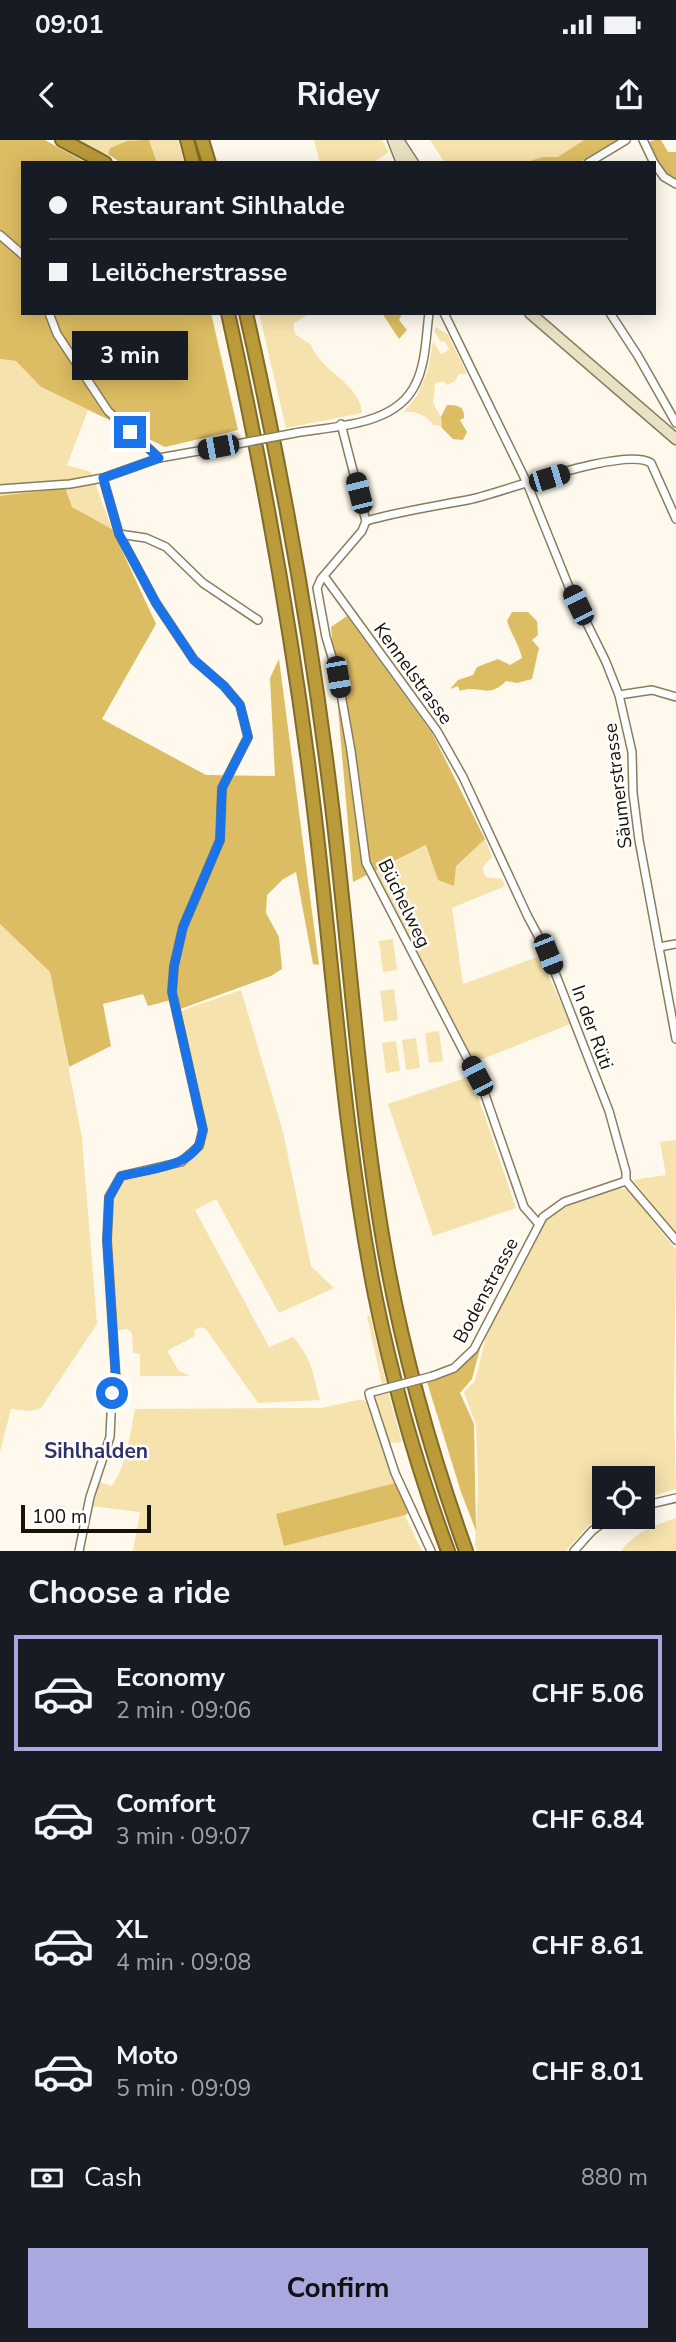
<!DOCTYPE html>
<html lang="en">
<head>
<meta charset="utf-8">
<style>
	:root { --surface:#171b24; --page:#242831; --text:#f1f3f6; --muted:#9ea1a6; --line:#363941; --accent:#a9a9e0 }
	body { margin:0; font-family:"Nunito Sans",sans-serif; background:var(--page); color:var(--text); height:100vh; display:flex; flex-direction:column; font-size:26px; white-space:nowrap }
	* { box-sizing:border-box; margin:0 }
	p { font-size:23px; color:var(--muted) }
	.icon { flex:none; width:38px; height:38px; fill:none; stroke:currentColor; stroke-width:2; stroke-linecap:round; stroke-linejoin:round }
	.map { position:relative; height:1411px; overflow:hidden }
	.sheet { display:flex; flex-direction:column; background:var(--surface); flex:1 }
	.sheet>* { flex:none }
	.guide { position:absolute; left:21px; top:21px; width:635px; height:154px; border-radius:0px; box-shadow:0 4px 18px #0003; display:grid; align-content:center; height:154px; padding:0 28px; background:var(--surface) }
	.fabs { position:absolute; left:592px; top:1326px; display:grid; gap:14px }
	.fabs a { display:grid; place-items:center; width:63px; height:63px; border-radius:0px; background:var(--surface); box-shadow:0 4px 18px #0003; font-size:35px }
	.scale { position:absolute; left:21px; bottom:18px; width:130px; box-sizing:border-box; padding-left:7px; border:4px solid #181307; border-top:0; font-size:19px; line-height:24px; white-space:nowrap; color:#181307; -webkit-text-stroke:5px #fff; paint-order:stroke }
	.end { position:absolute; width:32px; height:32px; margin:-16px; border:9px solid #1a73e8; background:#fff; box-shadow:0 0 0 4px #fff }
	.from { border-radius:50% }
	.bubble { position:absolute; height:49px; border-radius:0px; background:var(--surface); box-shadow:0 4px 18px #0003; font-size:23px; font-weight:700; line-height:49px; text-align:center }
	.car { position:absolute; width:21px; height:42px; margin:-21px -10px; border-radius:9px; box-shadow:0 0 5px 2px #0007; background:linear-gradient(#222 24%,#8ab4d8 0 40%,#222 0 76%,#8ab4d8 0 86%,#222 0) }
	.guide b { display:flex; align-items:center; gap:24px; height:66px; font-size:26px }
	.guide b+b { border-top:2px solid var(--line) }
	.guide i { width:18px; height:18px; background:var(--text) }
	ul { padding:0; list-style:none }
	li { display:flex; align-items:center; gap:21px; height:116px; margin:0 14px 10px; padding:0 14px; border:4px solid transparent; border-radius:0px }
	li div { flex:1 }
	li b { display:block; font-size:26px }
	li em { font-style:normal; font-weight:700 }
	li.active { border-color:var(--accent) }
	li>.icon { width:63px; height:63px; stroke-width:1.5 }
	h2 { padding:0 28px; font-size:32px; line-height:84px }
	.pay { display:flex; align-items:center; gap:18px; height:77px; padding:0 28px; font-size:26px }
	.pay p { margin-inline-start:auto }
	.button { display:flex; gap:14px; margin-top:auto; padding:14px 28px }
	.button a { flex:1; height:80px; border-radius:0px; background:var(--accent); color:#111; font-size:28px; font-weight:700; line-height:80px; text-align:center }
	.status { display:flex; justify-content:space-between; align-items:center; height:49px; padding:0 35px; background:var(--surface); direction:ltr }
	.status svg { height:19px; fill:currentColor }
	header { display:flex; justify-content:space-between; align-items:center; height:91px; padding:0 28px; background:var(--surface); font-size:32px; font-weight:700 }
	.map>svg:first-child { display:block }
	.green { fill:#f6e2ac }
	.forest { fill:#ddbd63 }
	.lines { fill:none; stroke-linecap:round; stroke-linejoin:round }
	.street-casing { stroke:#887d5d; stroke-width:10 }
	.secondary-casing { stroke:#887d5d; stroke-width:13 }
	.highway-casing { stroke:#816b28; stroke-width:16 }
	.street { stroke:#fff; stroke-width:7 }
	.secondary { stroke:#eae1c4; stroke-width:10 }
	.highway { stroke:#ba9a39; stroke-width:12 }
	.street-bridge-casing { stroke:#887d5d; stroke-width:10; stroke-linecap:butt }
	.street-bridge { stroke:#fff; stroke-width:7 }
	.route { stroke:#1a73e8; stroke-width:9 }
	.labels { text-anchor:middle; stroke-width:5; stroke-linejoin:round; paint-order:stroke }
	.street-label { font-size:19px; fill:#181307; stroke:#fff }
	.neighbourhood-label { font-size:21px; font-weight:bold; fill:#30316c; stroke:#fff }
</style>
</head>
<body>
<div class="status"><b>09:01</b><svg viewBox="0 0 49 12"><path d="M0 12V9h3v3zM5 12V6h3v6zM10 12V3h3v9zM15 12V0h3v12zM26 1h20v11H26zM47 4h2v5h-2z"/></svg></div>
<header><svg class="icon" aria-label="back" viewBox="0 0 24 24"><path d="M15 5l-7 7 7 7"/></svg>Ridey<svg class="icon" aria-label="share" viewBox="0 0 24 24"><path d="M12 15V3M7 8l5-5 5 5M5 13v7h14v-7"/></svg></header>
<div class="map">
<svg width="676" height="1411" viewBox="0 0 676 1411">
	<rect width="100%" height="100%" fill="#fef9ec"/>
	<g class="green">
		<path d="M69,0H143L127,1L110,8L108,14L82,9Z"/>
		<path d="M149,0H178L184,23H157Z"/>
		<path d="M314,0H382L389,12L372,23H320Z"/>
		<path d="M430,0H620L578,23H445Z"/>
		<path d="M259,173H310L294,183C292,198 301,196 311,205C321,232 360,243 362,273L286,288Z"/>
		<path d="M436,187L448,195L467,234H459L455,241L447,245L443,241L435,244L433,263L441,277L442,288L438,285H433C427,275 415,271 404,272L417,256L428,230L433,201L441,214L449,210L445,201L441,202L434,191Z"/>
		<path d="M0,219L16,221L41,247L88,270L67,325L91,332L112,389L72,367L19,355L0,356Z"/>
		<path d="M485,699L492,717L482,728L486,737L502,739L505,746L452,768L463,844L540,816L570,884L473,923L373,732L427,705L438,740Z"/>
		<path d="M0,784L50,832L82,998L97,1184L41,1268L31,1271L11,1269L0,1312Z"/>
		<path d="M393,799L397,830L383,832L379,801Z"/>
		<path d="M394,849L398,880L384,882L380,851Z"/>
		<path d="M241,850L283,992L311,1126L334,1148L279,1173L216,1059L195,1070L269,1207L293,1197C313,1221 312,1232 320,1260L258,1263L206,1189L200,1187L194,1191L195,1196L167,1211L179,1231L190,1236H140V1214L133,1213L132,1193L127,1189L116,1191C114,1162 102,1068 116,1046C135,1019 185,1043 203,1001L181,871Z"/>
		<path d="M439,891L443,921L429,923L425,893Z"/>
		<path d="M416,898L420,928L406,930L402,900Z"/>
		<path d="M396,901L400,931L386,933L382,903Z"/>
		<path d="M471,936L516,1068L433,1096L388,964Z"/>
		<path d="M676,1000V1094L633,1040L666,1035L660,1002Z"/>
		<path d="M618,1048L628,1050L676,1110L674,1267L676,1349L642,1359V1339H604V1375L588,1386L566,1411H477L475,1405L478,1348L476,1285L464,1252L475,1241L486,1197L539,1087L550,1073L568,1064Z"/>
		<path d="M370,1175L386,1243L382,1244L367,1176Z"/>
		<path d="M388,1253L402,1302L388,1303L375,1256Z"/>
		<path d="M358,1260H364L368,1263L393,1339L409,1372L405,1376L422,1411H133L140,1372L90,1366L99,1342L112,1346C127,1324 130,1295 135,1269L321,1268Z"/>
		<path d="M676,1378V1411H621C634,1393 655,1385 676,1378Z"/>
	</g>
	<g class="forest">
		<path d="M0,0H45L86,23H23V173H211L238,290L165,307L41,247L16,221L0,219Z"/>
		<path d="M143,0H149L157,23H121L108,14L110,8L127,1Z"/>
		<path d="M584,0H620L578,23H523L543,17H558Z"/>
		<path d="M655,0H661L668,12H676V47L664,35L647,2Z"/>
		<path d="M382,173H399L401,176L399,180L407,190L399,199Z"/>
		<path d="M447,265C457,265 465,266 464,278L460,280L467,292L463,300L453,299L442,288L441,277Z"/>
		<path d="M65,348L72,367L112,389L156,484L102,579L206,635L275,636L270,538L279,519L319,825L313,824L296,732L282,740L267,755L266,773L279,797L282,829L271,836L175,871L171,860L148,866L143,854L103,864L111,906L69,927L50,832L0,784V356Z"/>
		<path d="M512,472H528L537,481L538,495L532,500L539,508L532,539L517,543L506,541C488,560 479,544 460,551L458,546L450,549L458,540L473,535L477,527L498,519L510,525L522,518C519,504 511,494 507,481Z"/>
		<path d="M347,476L432,593L485,699L456,726L454,746L438,740L426,705L353,742L331,487Z"/>
		<path d="M481,1205L472,1239L460,1253L474,1284L476,1391L461,1352L427,1242C450,1235 468,1226 481,1205Z"/>
		<path d="M395,1343L409,1372L405,1375L284,1406L276,1374Z"/>
	</g>
	<g class="lines">
		<g class="street-casing">
			<g id="street">
				<path d="M643,0L654,23"/>
				<path d="M588,23L626,0"/>
				<path d="M654,23L664,37L676,44"/>
				<path d="M0,95L23,115"/>
				<path d="M49,173L57,194L108,271L159,318"/>
				<path d="M444,173L527,343L569,447L606,522L619,555L632,612L633,653L639,700L676,899"/>
				<path d="M610,173L638,216L676,283"/>
				<path d="M341,284L366,381L362,391L321,439L317,448L326,497L338,537L351,611L366,723L483,949L524,1067L538,1083"/>
				<path d="M295,293C335,286 397,286 416,243C426,222 426,196 429,173"/>
				<path d="M0,349L70,344L103,338L159,318L232,305"/>
				<path d="M366,381C401,371 437,366 472,359C507,351 624,306 651,323L676,379"/>
				<path d="M119,394L146,398L166,407L203,443L258,480"/>
				<path d="M324,436L437,591L463,637L528,777L547,812L609,971L626,1032V1041"/>
				<path d="M619,555L652,550L676,557"/>
				<path d="M659,807L676,804"/>
				<path d="M626,1041L676,1100"/>
				<path d="M433,1236L454,1228L474,1209L543,1077L564,1062L626,1041"/>
				<path d="M376,1251L369,1253L370,1257L395,1333L431,1411"/>
				<path d="M642,1366L676,1358"/>
				<path d="M79,1411L90,1357L110,1297L112,1253L116,1241L107,1100L109,1057L121,1036L181,1022L199,1006L203,990L172,852L174,826L183,787L220,700L222,648L248,597L240,565L224,546L194,520L156,463L119,394L103,338"/>
				<path d="M574,1411L592,1391L610,1377"/>
			</g>
		</g>
		<g class="secondary-casing">
			<g id="secondary">
				<path d="M393,0L402,23"/>
				<path d="M398,0L413,23"/>
				<path d="M530,173L676,299"/>
			</g>
		</g>
		<g class="highway-casing">
			<g id="highway">
				<path d="M62,0L105,23"/>
				<path d="M187,0L193,23"/>
				<path d="M202,0L209,23"/>
				<path d="M228,173C265,341 295,508 315,678C334,837 344,998 375,1155C393,1243 417,1328 448,1411"/>
				<path d="M246,173C283,336 312,500 332,666C350,815 359,964 385,1112C403,1214 431,1313 466,1411"/>
			</g>
		</g>
		<use href="#street" class="street"/>
		<use href="#secondary" class="secondary"/>
		<use href="#highway" class="highway"/>
		<g class="street-bridge-casing">
			<g id="street-bridge">
				<path d="M232,305L295,293"/>
				<path d="M376,1251L433,1236"/>
			</g>
		</g>
		<use href="#street-bridge" class="street-bridge"/>
	</g>
	<g class="lines">
		<path class="route" d="M112,1253L116,1241L107,1101L109,1058L121,1036C143,1031 186,1027 198,1006C201,1002 201,995 203,990L172,852L174,826L183,787L220,700L222,648L248,597L240,565L224,546L194,520L156,463L119,394L103,338L159,318L130,292"/>
	</g>
	<g class="labels">
		<g class="street-label">
			<text transform="translate(414 533) rotate(54)" y="7">Kennelstrasse</text>
			<text transform="translate(617 646) rotate(-97)" y="7">Säumerstrasse</text>
			<text transform="translate(405 763) rotate(64)" y="7">Büchelweg</text>
			<text transform="translate(593 887) rotate(70)" y="7">In der Rüti</text>
			<text transform="translate(485 1150) rotate(-62)" y="7">Bodenstrasse</text>
		</g>
		<g class="neighbourhood-label">
			<text x="96" y="1318">Sihlhalden</text>
		</g>
	</g>
</svg>
<div class="fabs">
<a><svg class="icon" aria-label="locate" viewBox="0 0 24 24"><circle cx="12" cy="12" r="6"/><path d="M12 2v4M12 18v4M2 12h4M18 12h4"/></svg></a>
</div>
<div class="scale">100 m</div>
<i class="end from" style="left:112px;top:1253px"></i>
<i class="end" style="left:130px;top:292px"></i>
<div class="bubble" style="left:72px;top:191px;width:116px">3 min</div>
<i class="car" style="left:218px;top:307px;rotate:259deg"></i>
<i class="car" style="left:549px;top:338px;rotate:73deg"></i>
<i class="car" style="left:359px;top:353px;rotate:346deg"></i>
<i class="car" style="left:578px;top:465px;rotate:334deg"></i>
<i class="car" style="left:338px;top:537px;rotate:170deg"></i>
<i class="car" style="left:548px;top:814px;rotate:158deg"></i>
<i class="car" style="left:477px;top:936px;rotate:332deg"></i>
<div class="guide">
<b><i class="from"></i>Restaurant Sihlhalde</b>
<b><i></i>Leilöcherstrasse</b>
</div>
</div>
<section class="sheet">
<h2>Choose a ride</h2>
<ul>
<li class="active"><svg class="icon" aria-label="car" viewBox="0 0 24 24"><path d="M5 17H2v-5l4-1 3-4h7l3 4 3 1v5h-3M9 17h6M6 11h13"/><circle cx="7" cy="17" r="2"/><circle cx="17" cy="17" r="2"/></svg><div><b>Economy</b><p>2 min · 09:06</p></div><em>CHF 5.06</em></li>
<li><svg class="icon" aria-label="car" viewBox="0 0 24 24"><path d="M5 17H2v-5l4-1 3-4h7l3 4 3 1v5h-3M9 17h6M6 11h13"/><circle cx="7" cy="17" r="2"/><circle cx="17" cy="17" r="2"/></svg><div><b>Comfort</b><p>3 min · 09:07</p></div><em>CHF 6.84</em></li>
<li><svg class="icon" aria-label="car" viewBox="0 0 24 24"><path d="M5 17H2v-5l4-1 3-4h7l3 4 3 1v5h-3M9 17h6M6 11h13"/><circle cx="7" cy="17" r="2"/><circle cx="17" cy="17" r="2"/></svg><div><b>XL</b><p>4 min · 09:08</p></div><em>CHF 8.61</em></li>
<li><svg class="icon" aria-label="car" viewBox="0 0 24 24"><path d="M5 17H2v-5l4-1 3-4h7l3 4 3 1v5h-3M9 17h6M6 11h13"/><circle cx="7" cy="17" r="2"/><circle cx="17" cy="17" r="2"/></svg><div><b>Moto</b><p>5 min · 09:09</p></div><em>CHF 8.01</em></li>
</ul>
<div class="pay"><svg class="icon" aria-label="cash" viewBox="0 0 24 24"><path d="M3 7h18v10H3z"/><circle cx="12" cy="12" r="2"/></svg>Cash<p>880 m</p></div>
<div class="button"><a>Confirm</a></div>
</section>
</body>
</html>
